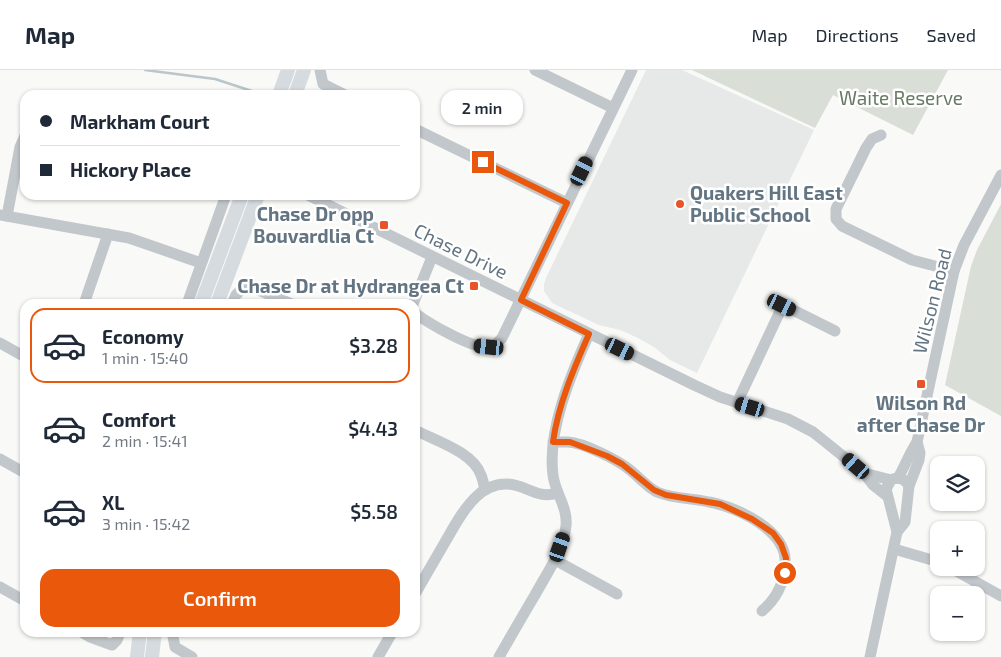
<!DOCTYPE html>
<html lang="en">
<head>
<meta charset="utf-8">
<style>
	:root { --surface:#fff; --page:#f6f6f7; --text:#1f2937; --muted:#747a83; --line:#e0e1e3; --accent:#ea580c }
	body { margin:0; font-family:"Exo 2",sans-serif; background:var(--page); color:var(--text); height:100vh; display:flex; flex-direction:column; font-size:19px; white-space:nowrap }
	* { box-sizing:border-box; margin:0 }
	p { font-size:16px; color:var(--muted) }
	.icon { flex:none; width:28px; height:28px; fill:none; stroke:currentColor; stroke-width:2; stroke-linecap:round; stroke-linejoin:round }
	.map { position:relative; flex:1; overflow:hidden }
	.panel { position:absolute; left:20px; top:229px; width:400px; height:338px; display:flex; flex-direction:column; background:var(--surface); border-radius:15px; box-shadow:0 1px 4px #0004 }
	.panel>* { flex:none }
	.guide { position:absolute; left:20px; top:20px; width:400px; height:110px; border-radius:15px; box-shadow:0 1px 4px #0004; display:grid; align-content:center; height:110px; padding:0 20px; background:var(--surface) }
	.controls { position:absolute; left:930px; top:386px; display:grid; gap:10px }
	.controls a { display:grid; place-items:center; width:55px; height:55px; border-radius:10px; background:var(--surface); box-shadow:0 1px 4px #0004; font-size:25px }
	.end { position:absolute; width:22px; height:22px; margin:-11px; border:6px solid #ea580c; background:#fff; box-shadow:0 0 0 2px #fff }
	.from { border-radius:50% }
	.bubble { position:absolute; height:35px; border-radius:15px; background:var(--surface); box-shadow:0 1px 4px #0004; font-size:16px; font-weight:600; line-height:35px; text-align:center }
	.car { position:absolute; width:15px; height:30px; margin:-15px -8px; border-radius:6px; box-shadow:0 0 4px 1px #0007; background:linear-gradient(#222 24%,#8ab4d8 0 40%,#222 0 76%,#8ab4d8 0 86%,#222 0) }
	.guide b { display:flex; align-items:center; gap:18px; height:48px; font-size:19px }
	.guide b+b { border-top:1px solid var(--line) }
	.guide i { width:12px; height:12px; background:var(--text) }
	ul { padding:9px 0 0; list-style:none }
	li { display:flex; align-items:center; gap:15px; height:75px; margin:0 10px 8px; padding:0 10px; border:2px solid transparent; border-radius:15px }
	li div { flex:1 }
	li b { display:block; font-size:19px }
	li em { font-style:normal; font-weight:600 }
	li.current { border-color:var(--accent) }
	li>.icon { width:45px; height:45px; stroke-width:1.5 }
	.cta { display:flex; gap:10px; margin-top:auto; padding:10px 20px }
	.cta a { flex:1; height:58px; border-radius:15px; background:var(--accent); color:#fff; font-size:20px; font-weight:600; line-height:58px; text-align:center }
	header { display:flex; align-items:center; gap:30px; box-sizing:border-box; height:70px; padding:0 25px; background:var(--surface); border-bottom:1px solid var(--line) }
	header strong { font-size:24px }
	nav { display:flex; gap:28px; margin-inline-start:auto; font-size:18px }
	.map>svg:first-child { display:block }
	.built { fill:#e7e8e8 }
	.green { fill:#d9ded6 }
	.lines { fill:none; stroke-linecap:round; stroke-linejoin:round }
	.stream { stroke:#bac6ca; stroke-width:2.5 }
	.minor { stroke:#c2c7cb; stroke-width:11 }
	.major { stroke:#d6dbdf; stroke-width:14 }
	.route { stroke:#ea580c; stroke-width:6 }
	.poi-dot { fill:#e85428; stroke:#fff; stroke-width:2 }
	.labels { text-anchor:middle; stroke-width:5; stroke-linejoin:round; paint-order:stroke }
	.park-label { font-size:19px; fill:#677a63; stroke:#fff }
	.poi-label { font-size:19px; font-weight:bold; fill:#637583; stroke:#fff; text-anchor:end }
	.street-label { font-size:19px; fill:#637583; stroke:#fff }
</style>
</head>
<body>
<header>
<strong>Map</strong>
<nav><a>Map</a><a>Directions</a><a>Saved</a></nav>
</header>
<div class="map">
<svg width="1001" height="587" viewBox="0 0 1001 587">
	<rect width="100%" height="100%" fill="#f9f9f7"/>
	<path class="built" d="M646,0H682L814,60L697,303L670,290L654,277L636,267L620,260L599,255L552,233L544,221V214L546,208Z"/>
	<g class="green">
		<path d="M692,0H948L913,65L833,25L815,58Z"/>
		<path d="M1001,134V346L945,315L971,196L977,180Z"/>
	</g>
	<g class="lines">
		<path class="stream" d="M145,0L215,9L264,25"/>
		<g class="minor">
			<path d="M320,0L323,14L345,25"/>
			<path d="M535,0L613,38"/>
			<path d="M415,59L567,133"/>
			<path d="M881,65L872,69L866,78L836,139V149L842,156L912,190L954,201"/>
			<path d="M308,125L694,315L720,327L788,349L813,362L864,403L873,415L887,426"/>
			<path d="M0,145L129,168L201,193"/>
			<path d="M7,146L20,77L25,66"/>
			<path d="M84,234L108,164"/>
			<path d="M187,234L226,125"/>
			<path d="M232,234L236,225L246,215L292,234"/>
			<path d="M413,234L432,187"/>
			<path d="M415,243C428,253 474,280 490,277C495,276 499,271 502,268L632,0"/>
			<path d="M0,273L25,287"/>
			<path d="M737,333L783,235L835,261"/>
			<path d="M415,360C436,371 473,382 481,405C483,410 484,415 485,420"/>
			<path d="M553,372C558,372 563,372 568,372C584,373 618,390 630,400C639,407 647,417 657,422C674,429 691,428 709,432C737,437 789,461 785,495C784,514 776,529 762,541"/>
			<path d="M0,389L25,403"/>
			<path d="M864,403L891,410"/>
			<path d="M898,408C905,396 909,384 917,372L954,201L964,175L1001,105"/>
			<path d="M897,462L905,452L909,416L919,390L920,383L917,372"/>
			<path d="M894,479L939,492"/>
			<path d="M555,490L617,524"/>
			<path d="M951,498L1001,526"/>
			<path d="M0,517L25,531"/>
			<path d="M415,524C426,505 437,486 448,467C456,453 465,437 477,426C484,419 495,414 505,414C525,413 536,430 557,423"/>
			<path d="M80,561L90,567L112,575L117,570L121,561"/>
			<path d="M172,561L175,577L192,587"/>
			<path d="M378,587L393,561"/>
			<path d="M499,587C511,566 523,545 535,525C547,503 563,481 566,456C568,437 555,423 553,405C547,361 571,304 589,264"/>
			<path d="M870,587L897,462L886,419L891,410C899,406 905,409 909,416"/>
		</g>
		<g class="major">
			<path d="M279,25L288,0"/>
			<path d="M295,25L304,0"/>
			<path d="M201,234L242,125"/>
			<path d="M217,234L258,125"/>
			<path d="M137,587L140,561"/>
			<path d="M152,587L155,561"/>
		</g>
	</g>
	<g class="lines">
		<path class="route" d="M483,92L567,133L521,230L589,264C574,298 558,335 553,372H570L607,386L622,394L654,420L666,425L720,434L752,449L773,463L781,474L786,488L785,503"/>
	</g>
	<g class="poi-dot">
		<circle cx="680" cy="134" r="5"/>
		<rect x="379" y="150" width="10" height="10" rx="2.5"/>
		<rect x="469" y="211" width="10" height="10" rx="2.5"/>
		<rect x="916" y="309" width="10" height="10" rx="2.5"/>
	</g>
	<g class="labels">
		<g class="park-label">
			<text x="901" y="35">Waite Reserve</text>
		</g>
		<g class="poi-label">
			<text x="690" y="130" text-anchor="start">Quakers Hill East<tspan x="690" dy="22">Public School</tspan></text>
			<text x="374" y="151">Chase Dr opp<tspan x="374" dy="22">Bouvardlia Ct</tspan></text>
			<text x="464" y="223">Chase Dr at Hydrangea Ct</text>
			<text x="921" y="340" text-anchor="middle">Wilson Rd<tspan x="921" dy="22">after Chase Dr</tspan></text>
		</g>
		<g class="street-label">
			<text transform="translate(461 181) rotate(26)" y="7">Chase Drive</text>
			<text transform="translate(932 231) rotate(-76)" y="7">Wilson Road</text>
		</g>
	</g>
</svg>
<div class="controls">
<a><svg class="icon" aria-label="layers" viewBox="0 0 24 24"><path d="M12 4l9 5-9 5-9-5zM3 14l9 5 9-5"/></svg></a>
<a>+</a>
<a>−</a>
</div>
<i class="end from" style="left:785px;top:503px"></i>
<i class="end" style="left:483px;top:92px"></i>
<div class="bubble" style="left:441px;top:20px;width:82px">2 min</div>
<i class="car" style="left:582px;top:101px;rotate:26deg"></i>
<i class="car" style="left:782px;top:235px;rotate:116deg"></i>
<i class="car" style="left:489px;top:277px;rotate:276deg"></i>
<i class="car" style="left:620px;top:279px;rotate:116deg"></i>
<i class="car" style="left:750px;top:337px;rotate:287deg"></i>
<i class="car" style="left:856px;top:396px;rotate:311deg"></i>
<i class="car" style="left:560px;top:477px;rotate:19deg"></i>
<div class="guide">
<b><i class="from"></i>Markham Court</b>
<b><i></i>Hickory Place</b>
</div>
<section class="panel">
<ul>
<li class="current"><svg class="icon" aria-label="car" viewBox="0 0 24 24"><path d="M5 17H2v-5l4-1 3-4h7l3 4 3 1v5h-3M9 17h6M6 11h13"/><circle cx="7" cy="17" r="2"/><circle cx="17" cy="17" r="2"/></svg><div><b>Economy</b><p>1 min · 15:40</p></div><em>$3.28</em></li>
<li><svg class="icon" aria-label="car" viewBox="0 0 24 24"><path d="M5 17H2v-5l4-1 3-4h7l3 4 3 1v5h-3M9 17h6M6 11h13"/><circle cx="7" cy="17" r="2"/><circle cx="17" cy="17" r="2"/></svg><div><b>Comfort</b><p>2 min · 15:41</p></div><em>$4.43</em></li>
<li><svg class="icon" aria-label="car" viewBox="0 0 24 24"><path d="M5 17H2v-5l4-1 3-4h7l3 4 3 1v5h-3M9 17h6M6 11h13"/><circle cx="7" cy="17" r="2"/><circle cx="17" cy="17" r="2"/></svg><div><b>XL</b><p>3 min · 15:42</p></div><em>$5.58</em></li>
</ul>
<div class="cta"><a>Confirm</a></div>
</section>
</div>
</body>
</html>
